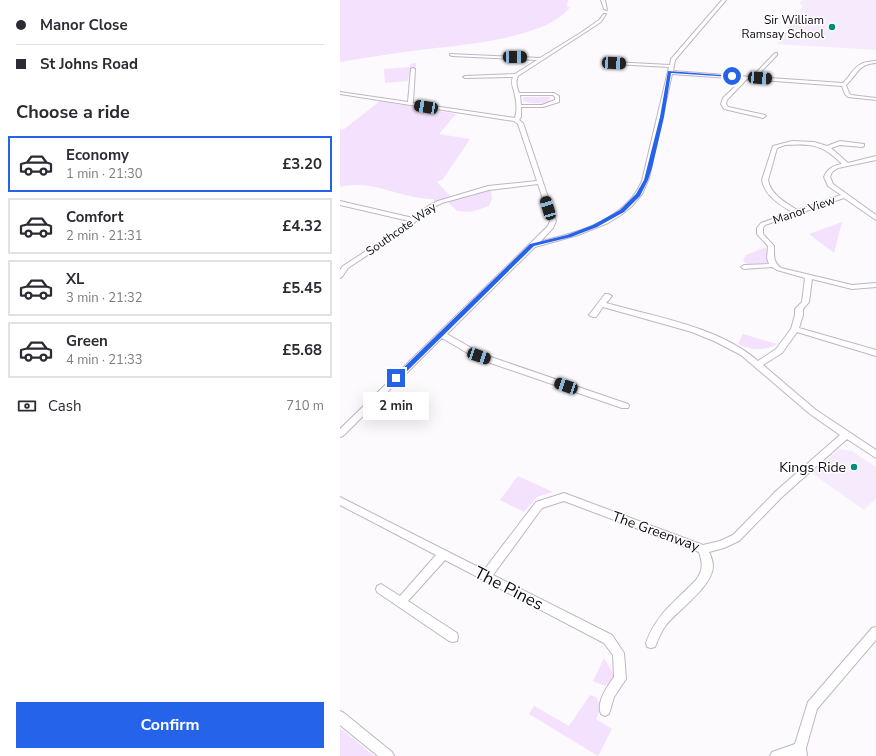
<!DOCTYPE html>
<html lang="en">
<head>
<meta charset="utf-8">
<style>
	:root { --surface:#fff; --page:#f7f7f7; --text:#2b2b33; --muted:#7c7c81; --line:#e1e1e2; --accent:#2563eb }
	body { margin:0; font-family:"Nunito Sans",sans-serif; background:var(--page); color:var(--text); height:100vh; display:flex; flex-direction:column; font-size:15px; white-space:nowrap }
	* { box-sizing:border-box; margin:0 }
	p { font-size:13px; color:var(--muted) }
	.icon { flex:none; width:22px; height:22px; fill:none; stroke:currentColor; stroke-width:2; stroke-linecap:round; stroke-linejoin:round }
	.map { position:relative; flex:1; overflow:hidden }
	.drawer { display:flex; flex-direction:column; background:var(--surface); width:340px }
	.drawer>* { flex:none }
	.guide { display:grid; align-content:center; height:88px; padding:0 16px; background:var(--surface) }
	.end { position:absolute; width:18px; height:18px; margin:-9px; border:5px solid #2563eb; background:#fff; box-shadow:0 0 0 2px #fff }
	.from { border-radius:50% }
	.bubble { position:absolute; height:28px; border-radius:0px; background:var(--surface); box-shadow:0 4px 16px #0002; font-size:13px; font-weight:700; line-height:28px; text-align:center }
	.car { position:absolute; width:12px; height:24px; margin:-12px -6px; border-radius:5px; box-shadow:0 0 3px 1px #0007; background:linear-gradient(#222 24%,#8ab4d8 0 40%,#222 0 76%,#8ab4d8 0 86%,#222 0) }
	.guide b { display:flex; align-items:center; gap:14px; height:38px; font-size:15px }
	.guide b+b { border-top:1px solid var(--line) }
	.guide i { width:10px; height:10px; background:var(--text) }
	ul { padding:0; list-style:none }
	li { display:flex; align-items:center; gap:12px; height:56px; margin:0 8px 6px; padding:0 8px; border:2px solid var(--line); border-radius:0px }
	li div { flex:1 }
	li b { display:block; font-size:15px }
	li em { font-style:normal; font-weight:700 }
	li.on { border-color:var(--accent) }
	li>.icon { width:36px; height:36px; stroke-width:1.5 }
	h2 { padding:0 16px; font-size:18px; line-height:48px }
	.pay { display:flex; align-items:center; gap:10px; height:44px; padding:0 16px; font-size:15px }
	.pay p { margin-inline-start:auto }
	.primary-button { display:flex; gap:8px; margin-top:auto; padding:8px 16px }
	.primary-button a { flex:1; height:46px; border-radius:0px; background:var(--accent); color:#fff; font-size:16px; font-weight:700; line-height:46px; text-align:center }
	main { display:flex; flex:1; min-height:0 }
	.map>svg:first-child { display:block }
	.built { fill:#f6eafd }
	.green { fill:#f4e1fe }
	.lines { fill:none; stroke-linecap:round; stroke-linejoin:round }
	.street-casing { stroke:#bfb5c4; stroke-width:2 }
	.street { fill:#fff; fill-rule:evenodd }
	.route { fill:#2563eb }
	.poi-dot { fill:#018e76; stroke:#fff; stroke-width:1.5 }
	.labels { text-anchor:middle; stroke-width:3; stroke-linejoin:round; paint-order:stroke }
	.far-poi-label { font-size:12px; fill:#0d0a0f; stroke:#fff; text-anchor:end }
	.far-street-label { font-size:12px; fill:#0d0a0f; stroke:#fff }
	.poi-label { font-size:14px; fill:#0d0a0f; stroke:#fff; text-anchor:end }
	.street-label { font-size:14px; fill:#0d0a0f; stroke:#fff }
	.near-street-label { font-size:17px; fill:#0d0a0f; stroke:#fff }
</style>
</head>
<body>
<main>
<section class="drawer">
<div class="guide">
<b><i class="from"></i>Manor Close</b>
<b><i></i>St Johns Road</b>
</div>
<h2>Choose a ride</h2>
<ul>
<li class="on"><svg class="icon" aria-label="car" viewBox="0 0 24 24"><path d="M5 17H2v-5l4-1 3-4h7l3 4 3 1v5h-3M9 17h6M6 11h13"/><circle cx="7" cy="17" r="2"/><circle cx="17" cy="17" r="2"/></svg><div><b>Economy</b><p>1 min · 21:30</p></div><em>£3.20</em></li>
<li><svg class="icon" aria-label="car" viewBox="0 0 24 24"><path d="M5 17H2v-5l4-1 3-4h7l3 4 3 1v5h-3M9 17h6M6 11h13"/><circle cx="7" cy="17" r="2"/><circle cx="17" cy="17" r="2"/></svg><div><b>Comfort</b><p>2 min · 21:31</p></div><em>£4.32</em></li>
<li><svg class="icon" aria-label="car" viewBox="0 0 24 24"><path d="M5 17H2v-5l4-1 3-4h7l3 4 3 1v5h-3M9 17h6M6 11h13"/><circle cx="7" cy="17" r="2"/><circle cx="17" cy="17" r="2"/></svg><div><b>XL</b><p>3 min · 21:32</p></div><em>£5.45</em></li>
<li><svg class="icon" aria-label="car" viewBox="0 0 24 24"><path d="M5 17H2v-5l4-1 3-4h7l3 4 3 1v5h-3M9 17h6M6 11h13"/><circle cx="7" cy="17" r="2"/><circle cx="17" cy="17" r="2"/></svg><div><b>Green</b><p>4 min · 21:33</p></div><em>£5.68</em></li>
</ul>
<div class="pay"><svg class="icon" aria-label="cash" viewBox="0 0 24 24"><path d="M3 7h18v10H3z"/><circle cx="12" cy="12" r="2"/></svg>Cash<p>710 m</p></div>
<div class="primary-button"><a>Confirm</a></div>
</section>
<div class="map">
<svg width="536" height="756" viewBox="0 0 536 756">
	<rect width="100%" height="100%" fill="#fcfafd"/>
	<g class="built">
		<path d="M462,0H536V50L437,44L447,31L453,13L459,14L463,5L459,4Z"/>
		<path d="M499,449L512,451L536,467V498L524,510L472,473Z"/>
	</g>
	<g class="green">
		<path d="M0,0H228L227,7H230C205,41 112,45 72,51C48,54 24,58 0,62Z"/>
		<path d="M76,63L75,75L69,76L68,81L45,83L44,69L70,67V64Z"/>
		<path d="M183,97H210L209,104L191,103L183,101Z"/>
		<path d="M40,101L116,114L99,134L130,139L103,179L97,182L110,196L94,202L93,199C60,199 34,179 0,187V129L3,130Z"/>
		<path d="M151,190L152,199L149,206L131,212L117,211L108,202L136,193Z"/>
		<path d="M502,222L494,253L469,234Z"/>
		<path d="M426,247L427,263L408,264L403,261L406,255Z"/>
		<path d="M403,334L437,344C423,352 412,350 398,344Z"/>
		<path d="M178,476L213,492L197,497L184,512L160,500Z"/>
		<path d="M264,658L275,677C268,689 263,686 253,681Z"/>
		<path d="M250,695L256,697C261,706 260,711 256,719L272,729L258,756L189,714L194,706L229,726Z"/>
		<path d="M0,728L34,756H0Z"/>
	</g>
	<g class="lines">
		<g class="street-casing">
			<g id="street">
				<path d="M261,0H265L267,10L264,9Z"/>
				<path d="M382,0H386L335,60L333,71L412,77L435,53H437V55L416,77L503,83C516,70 514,62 536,61V63C518,64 518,74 506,85L509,93L511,95L536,98V100L508,97L505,94L502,86L407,79L387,100L386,104L388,107L425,115L426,116L423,118L384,109L381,104L383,98L403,79L332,74L309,178L302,194L292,206L281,215L268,223L238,235L195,247L107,334L142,354L288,404L289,406L288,408H282L136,358L102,338L3,436L0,437V429L208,226L210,221L198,184L149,190L102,203L92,208L64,231L8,268L2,277L0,278V270L3,266L60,229L69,221L0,205V201L73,218L88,206L98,201L148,186L197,181L178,124L174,121L0,94V92L68,102L71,69L73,68L75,69L73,103L175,118C177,111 177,103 175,96C174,88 170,84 173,77L125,78L123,77L125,76L175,74L197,60L112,56L110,55V54L200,58L242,32L259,20L264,14H266L261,22L178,76C175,82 177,87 179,93H214L219,96V102L203,107H181V117L179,120L183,123L216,221L213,228L200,242L206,240C241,232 287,218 302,181L329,67L274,64L272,63V62L330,65L331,59ZM180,95H213L215,97V100L202,105H181Z"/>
				<path d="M452,141L474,142L487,146L500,141L524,144V146L522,147L500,145L491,148L508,163L536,156V160L498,168L492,172L490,177L493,184L536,215V220L504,198L425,225L423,228V234L434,246C434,256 433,262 441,268L512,285L536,283V287L512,289L472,279L469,302L463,309V315L459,328L536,350V356L457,332L442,353L423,365L476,410L536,450V458L507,439L442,497L399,541L384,548L369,552C371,556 373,562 373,567C371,588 339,609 326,625C321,632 318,639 315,647L311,648L307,647L306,643C316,614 336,601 356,580C363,570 363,564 359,552L224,501L202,508L153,575L272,635L284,653L286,679L274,697L269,714L265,716L261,714C256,702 267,687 274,677L273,655L264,643L105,560L68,601L117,633L118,637L117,641L113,642L109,641L37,592L36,589L37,586L41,584L60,596L96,555L0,505V497L144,570L196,502L224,493L363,545L380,541L393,535L436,491L500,435L470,414L401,355L376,342L352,332L263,307L256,317H253L249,315L265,294H268L272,296L266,303C316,317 379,327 418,361L436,349L451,329L455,315V309L462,302L465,278L437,270L432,267L404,269L401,267L404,265L429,264L427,258L428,246L417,234V228L421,223L452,212C439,204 425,196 422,180L433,146ZM445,145C473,143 483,145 502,164C493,166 488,168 484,177L488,186L501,195L457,210C445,202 431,195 428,180L437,148Z"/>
				<path d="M536,627V640L477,709L466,748L467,756H430L432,752L455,744L468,702L532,628Z"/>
				<path d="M0,711L4,713L52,752L54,756H38L0,725Z"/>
			</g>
		</g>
		<use href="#street" class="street"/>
	</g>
	<path class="route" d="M328,71L394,76L392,77L331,73L324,117L312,168L308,180L300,196L284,212L257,227L231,237L194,246L58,380H54V377L190,244L227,235L253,225L280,210L296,194L304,180L307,168L320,117Z"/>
	<g class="poi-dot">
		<circle cx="492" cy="27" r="4"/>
		<circle cx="514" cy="467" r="4"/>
	</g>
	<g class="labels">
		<g class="far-poi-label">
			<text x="484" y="24">Sir William<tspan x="484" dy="14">Ramsay School</tspan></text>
		</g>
		<g class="far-street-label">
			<text transform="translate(464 210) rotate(-19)" y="4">Manor View</text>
			<text transform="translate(61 229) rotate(-35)" y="4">Southcote Way</text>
		</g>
		<g class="poi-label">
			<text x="506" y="472">Kings Ride</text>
		</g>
		<g class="street-label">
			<text transform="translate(316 531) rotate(20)" y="5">The Greenway</text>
		</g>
		<g class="near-street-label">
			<text transform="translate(169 588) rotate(27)" y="6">The Pines</text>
		</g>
	</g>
</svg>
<i class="end from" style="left:392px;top:76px"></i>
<i class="end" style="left:56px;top:378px"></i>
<div class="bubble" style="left:23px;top:392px;width:66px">2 min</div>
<i class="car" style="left:175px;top:57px;rotate:91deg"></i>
<i class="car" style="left:274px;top:63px;rotate:93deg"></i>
<i class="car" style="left:420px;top:78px;rotate:94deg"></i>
<i class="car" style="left:86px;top:107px;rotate:279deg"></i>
<i class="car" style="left:208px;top:208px;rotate:343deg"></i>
<i class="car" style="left:139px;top:356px;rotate:109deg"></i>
<i class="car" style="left:226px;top:386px;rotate:289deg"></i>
</div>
</main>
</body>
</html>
